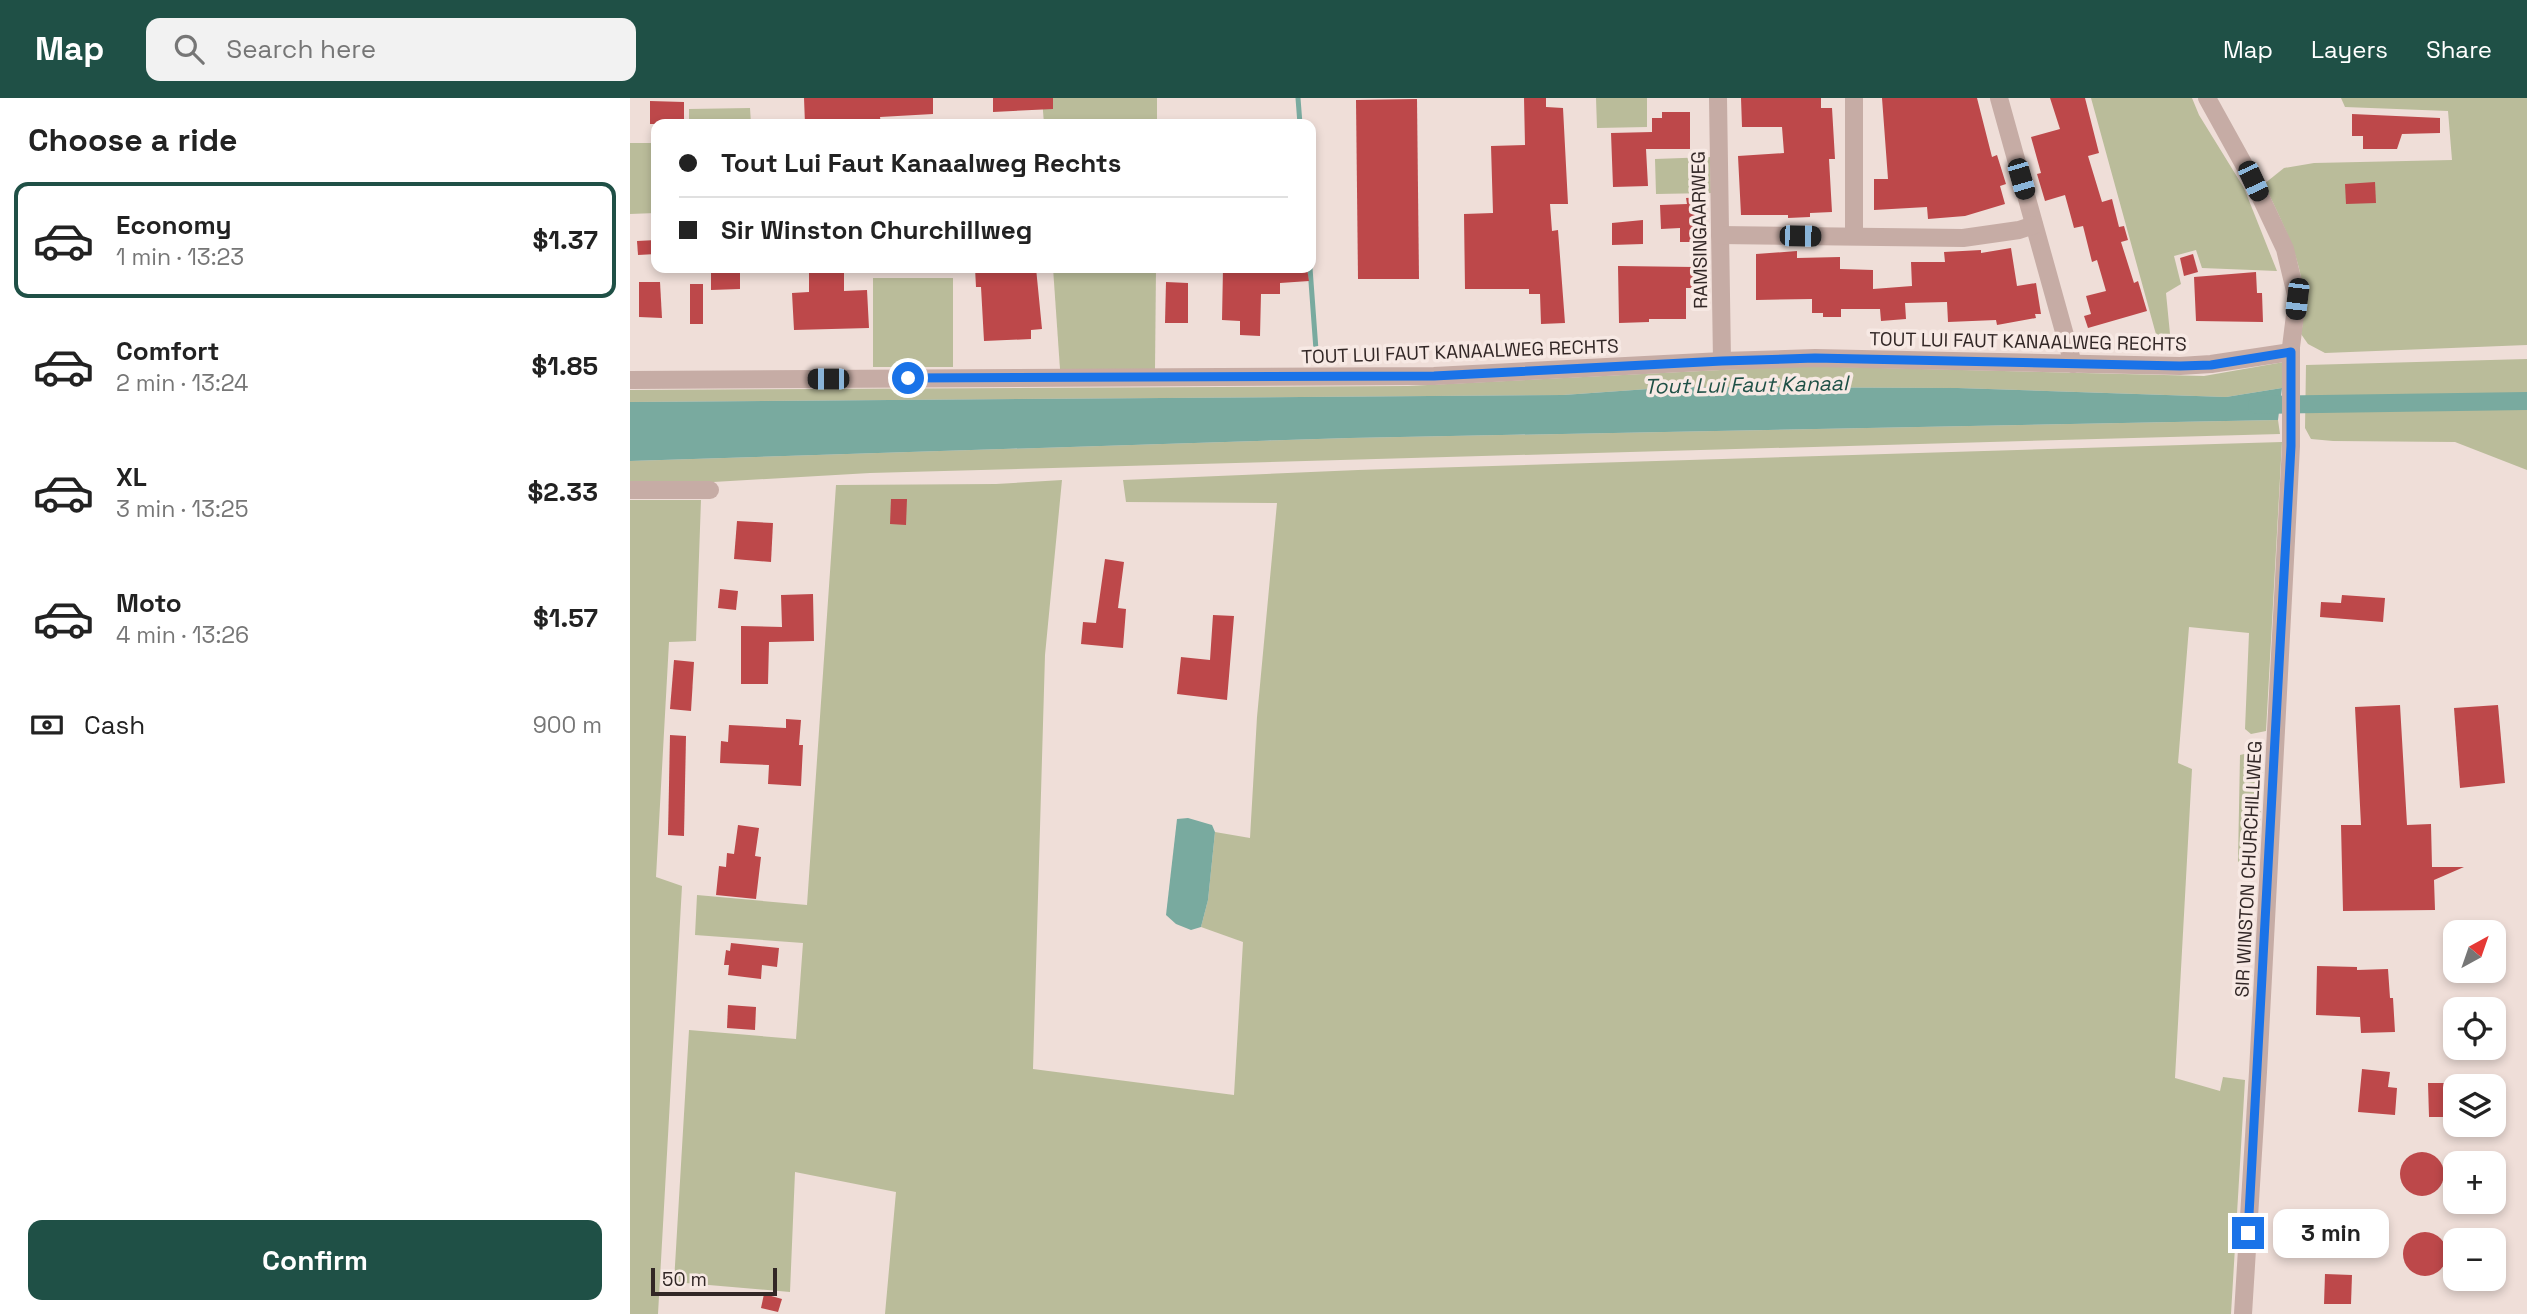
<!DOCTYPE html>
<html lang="en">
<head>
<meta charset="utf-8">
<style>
	:root { --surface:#fff; --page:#f2f2f2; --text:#222; --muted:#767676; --line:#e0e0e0; --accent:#1f5046 }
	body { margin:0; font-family:"Space Grotesk",sans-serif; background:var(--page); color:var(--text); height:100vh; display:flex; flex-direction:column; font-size:26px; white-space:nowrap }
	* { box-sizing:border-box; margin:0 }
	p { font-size:23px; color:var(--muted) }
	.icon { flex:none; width:38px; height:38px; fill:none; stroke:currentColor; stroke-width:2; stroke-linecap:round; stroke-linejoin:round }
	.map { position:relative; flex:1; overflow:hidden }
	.sheet { display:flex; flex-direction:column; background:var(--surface); width:630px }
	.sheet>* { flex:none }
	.top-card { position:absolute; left:21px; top:21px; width:665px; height:154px; border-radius:14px; box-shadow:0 4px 10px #0003; display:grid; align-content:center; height:154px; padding:0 28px; background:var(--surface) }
	.needle { width:46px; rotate:40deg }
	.controls { position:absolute; left:1813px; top:822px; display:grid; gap:14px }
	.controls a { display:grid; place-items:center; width:63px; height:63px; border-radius:14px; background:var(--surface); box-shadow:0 4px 10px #0003; font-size:35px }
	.scale { position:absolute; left:21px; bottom:18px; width:126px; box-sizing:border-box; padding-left:7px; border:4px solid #322726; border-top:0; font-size:19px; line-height:24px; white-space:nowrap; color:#322726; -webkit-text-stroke:5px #f7e9e4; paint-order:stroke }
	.end { position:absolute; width:32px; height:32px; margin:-16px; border:9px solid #1a73e8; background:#fff; box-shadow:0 0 0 4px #fff }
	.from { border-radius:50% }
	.bubble { position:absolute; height:49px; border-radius:14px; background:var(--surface); box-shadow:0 4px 10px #0003; font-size:23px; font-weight:800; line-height:49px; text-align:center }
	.car { position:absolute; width:21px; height:42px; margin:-21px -10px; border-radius:9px; box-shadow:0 0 5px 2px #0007; background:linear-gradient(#222 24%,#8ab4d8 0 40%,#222 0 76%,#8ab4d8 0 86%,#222 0) }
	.top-card b { display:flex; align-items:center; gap:24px; height:66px; font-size:26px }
	.top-card b+b { border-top:2px solid var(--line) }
	.top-card i { width:18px; height:18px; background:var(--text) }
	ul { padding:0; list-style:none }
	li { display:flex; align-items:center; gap:21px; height:116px; margin:0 14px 10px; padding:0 14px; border:4px solid transparent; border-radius:14px }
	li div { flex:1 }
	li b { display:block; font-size:26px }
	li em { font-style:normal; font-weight:800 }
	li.on { border-color:var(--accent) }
	li>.icon { width:63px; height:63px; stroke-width:1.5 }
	h2 { padding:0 28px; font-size:32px; line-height:84px }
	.pay { display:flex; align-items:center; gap:18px; height:77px; padding:0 28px; font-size:26px }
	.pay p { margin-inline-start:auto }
	.button { display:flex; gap:14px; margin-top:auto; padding:14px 28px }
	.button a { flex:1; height:80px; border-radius:14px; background:var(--accent); color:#fff; font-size:28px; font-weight:800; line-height:80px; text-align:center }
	header { display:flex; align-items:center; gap:42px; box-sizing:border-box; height:98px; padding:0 35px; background:var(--accent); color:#fff }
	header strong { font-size:33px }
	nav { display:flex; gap:38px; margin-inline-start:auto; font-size:24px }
	.search { width:490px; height:63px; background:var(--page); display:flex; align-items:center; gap:18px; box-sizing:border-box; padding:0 24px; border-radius:14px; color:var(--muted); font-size:26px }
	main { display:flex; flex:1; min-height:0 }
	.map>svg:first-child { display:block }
	.green { fill:#babc9a }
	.water { fill:#79aa9f }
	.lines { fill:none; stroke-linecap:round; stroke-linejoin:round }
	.stream { stroke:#79aa9f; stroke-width:5 }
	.canal { stroke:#79aa9f; stroke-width:18 }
	.building { fill:#bd484a }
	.minor { stroke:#c6aca5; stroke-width:18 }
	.route { stroke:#1a73e8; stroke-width:9 }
	.labels { text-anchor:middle; stroke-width:7; stroke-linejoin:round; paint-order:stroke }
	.street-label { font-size:19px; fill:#322726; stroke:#f7e9e4 }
	.water-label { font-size:21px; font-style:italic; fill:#1f5046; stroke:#f7e9e4 }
</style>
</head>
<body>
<header>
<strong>Map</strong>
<div class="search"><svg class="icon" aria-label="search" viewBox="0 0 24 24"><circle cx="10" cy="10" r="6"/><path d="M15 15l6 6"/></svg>Search here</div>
<nav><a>Map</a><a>Layers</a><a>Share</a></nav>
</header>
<main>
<section class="sheet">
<h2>Choose a ride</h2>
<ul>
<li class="on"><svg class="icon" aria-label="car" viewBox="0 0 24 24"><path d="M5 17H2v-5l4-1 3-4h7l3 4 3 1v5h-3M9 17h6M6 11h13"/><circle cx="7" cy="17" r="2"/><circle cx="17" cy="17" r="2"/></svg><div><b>Economy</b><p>1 min · 13:23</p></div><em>$1.37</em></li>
<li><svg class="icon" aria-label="car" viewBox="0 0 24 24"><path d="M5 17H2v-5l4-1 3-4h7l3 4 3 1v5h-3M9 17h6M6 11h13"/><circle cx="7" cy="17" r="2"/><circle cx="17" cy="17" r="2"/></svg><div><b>Comfort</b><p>2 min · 13:24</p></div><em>$1.85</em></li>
<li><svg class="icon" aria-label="car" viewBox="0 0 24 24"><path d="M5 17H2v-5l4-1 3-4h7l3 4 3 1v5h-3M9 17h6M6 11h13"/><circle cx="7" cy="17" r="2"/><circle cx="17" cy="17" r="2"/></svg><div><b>XL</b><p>3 min · 13:25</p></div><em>$2.33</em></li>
<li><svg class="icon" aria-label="car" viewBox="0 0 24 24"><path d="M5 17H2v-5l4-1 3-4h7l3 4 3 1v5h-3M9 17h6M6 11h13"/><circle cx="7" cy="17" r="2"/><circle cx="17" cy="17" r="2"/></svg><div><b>Moto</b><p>4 min · 13:26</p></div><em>$1.57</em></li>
</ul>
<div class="pay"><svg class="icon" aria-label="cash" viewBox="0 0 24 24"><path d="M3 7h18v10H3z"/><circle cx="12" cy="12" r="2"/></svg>Cash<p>900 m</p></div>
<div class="button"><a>Confirm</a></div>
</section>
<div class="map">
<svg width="1897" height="1216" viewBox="0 0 1897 1216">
	<rect width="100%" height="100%" fill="#efded8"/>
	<g class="green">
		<path d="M412,0H527V26H414Z"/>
		<path d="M966,0H1017V29L967,30Z"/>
		<path d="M1461,0H1562L1569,17L1614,90L1647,173L1572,170L1566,152L1544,158L1551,186L1536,195L1540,236L1527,240Z"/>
		<path d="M1711,0H1897V247L1695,255L1678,246L1671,236C1682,178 1658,137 1634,86L1654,70L1684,65L1822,62L1818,13L1715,9Z"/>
		<path d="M120,10L121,26H59V11Z"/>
		<path d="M0,45H26V115L0,116Z"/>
		<path d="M1080,59L1081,95L1026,96L1025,61Z"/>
		<path d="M423,170H526L525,271H430Z"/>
		<rect x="243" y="180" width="80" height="89"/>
		<path d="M1897,261V372L1825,344L1703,343L1681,341L1675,330L1676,267Z"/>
		<path d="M1654,264L1652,290L1596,299L1328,290L1047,289L933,297L0,304V292L778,288L1169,268L1574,278Z"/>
		<path d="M1648,322L1650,336L240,375L83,384H0V363L720,340Z"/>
		<path d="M1652,344L1636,633L1621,636L1615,631L1619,535L1559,529L1548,665L1562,671L1545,980L1590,993L1593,979L1615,982L1601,1216H255L266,1094L165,1074L160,1194L44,1184L59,932L166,941L173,845L65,837L67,797L177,807L206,387L366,386L432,382L415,557L403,971L604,997L613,844L571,829L578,802L585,734L620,740L627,619L647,405L496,404L493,382L728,372Z"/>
		<path d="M0,402H71L66,543L39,544L26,779L52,788L28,1216H0Z"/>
		<path d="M1631,652L1634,657L1628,762L1622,767L1608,764L1610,657Z"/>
	</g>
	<g class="water">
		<path d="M1047,289L1328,290L1596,299L1652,290L1648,322L720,340L0,363V304L933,297Z"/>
		<path d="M558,720L582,727L585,734L578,802L571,829L561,832L546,826L536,817L547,721Z"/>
	</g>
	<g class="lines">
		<g class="stream">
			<path d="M668,0L670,26"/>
			<path d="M680,170L686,252"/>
		</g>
		<path class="canal" d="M1627,307L1897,303"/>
	</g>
	<g class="building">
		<path d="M174,0H303V16L250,19L251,26H175Z"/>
		<path d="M363,0H423V11L363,14Z"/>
		<path d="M894,0H916V9L933,10L938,106H920L922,133L928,132L935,225L911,226L910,196H899V191H835L834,116L863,115L861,48L895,47Z"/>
		<path d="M1111,0H1191V10H1202L1205,61H1199L1202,114L1180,115V119L1158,120V117H1111L1108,58L1154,55L1152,29H1112Z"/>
		<path d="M1252,0H1347L1362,59L1367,57L1376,86L1370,88L1375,106L1335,118L1298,121L1297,109L1244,112V81H1258Z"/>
		<path d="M1420,0H1455L1469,55L1458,58L1472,104L1482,101L1489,129L1494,128L1498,142L1491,144L1504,185L1508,183L1517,213L1458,230L1454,218L1461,216L1456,198L1476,193L1467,162L1462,164L1453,128L1444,130L1435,97L1415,103L1407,76L1411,75L1401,39L1430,31Z"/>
		<path d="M787,1L789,181H728L726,2Z"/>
		<path d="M20,3L54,4V26H20Z"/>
		<path d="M1032,14H1060V51H1016L1018,88L983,89L981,35L1022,34V20H1032Z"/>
		<path d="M1722,16L1810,20V35L1772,36L1767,51H1733V38H1722Z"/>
		<path d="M1745,84L1746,105L1716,106L1715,86Z"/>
		<path d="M1071,99L1072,130H1064L1065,144H1050V130L1031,131L1030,107L1057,106L1056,100Z"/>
		<path d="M1013,122V146L982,147V125Z"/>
		<path d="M26,142V156L8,157L7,143Z"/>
		<path d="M1381,150L1387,188L1406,185L1411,216H1405L1406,220L1367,227L1366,222L1318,224L1317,204L1275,205L1276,221L1251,223L1250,211H1211V219H1193V215H1182V201L1126,202V156L1167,153V160L1210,159V171L1243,172V191L1282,188L1281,164H1315L1314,154L1351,152V155Z"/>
		<path d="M1563,156L1568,174L1554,178L1550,160Z"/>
		<path d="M988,168L1064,169V190H1056V221H1019V224L989,225Z"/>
		<path d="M81,170H110V191L81,192Z"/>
		<path d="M179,170H214V193L237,192L239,230L164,232L162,195L179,194Z"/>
		<path d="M345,170H406L412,231L401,232V241L354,243L351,189H346Z"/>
		<path d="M593,170H677L679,183L650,185V196H631L630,238L610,237V223L592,222Z"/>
		<path d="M1626,174L1627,195H1632L1633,224L1566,223L1564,179Z"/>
		<path d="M9,184H30L32,220L9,219Z"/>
		<path d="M536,184L558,185V225H535Z"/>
		<rect x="60" y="186" width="13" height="40"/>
		<path d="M261,401H277L276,427L260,426Z"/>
		<path d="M107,423L143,425L141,464L104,461Z"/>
		<path d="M475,461L494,464L488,510L496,511L493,550L451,546L453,524L466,525Z"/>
		<path d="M90,491L108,493L106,512L88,510Z"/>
		<path d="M183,496L184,543L139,544L138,586H111V528L152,529L151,497Z"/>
		<path d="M1712,497L1755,500L1753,524L1690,519L1691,504L1711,505Z"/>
		<path d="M583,517L604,518L597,602L547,596L551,559L580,562Z"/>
		<path d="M44,562L64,564L61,613L40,611Z"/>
		<path d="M1770,607L1777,727L1801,726L1802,769H1834L1804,782L1805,812L1713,813L1711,727H1731L1725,609Z"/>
		<path d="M1868,607L1875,685L1830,690L1824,610Z"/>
		<path d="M156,621L171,622L169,647H173L171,688L138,686L139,667L90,665L91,643L98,644L99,627L156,630Z"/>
		<path d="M40,637L56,638L54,738L38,737Z"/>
		<path d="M108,727L129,730L125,758L131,759L126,801L86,797L89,768L96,769L97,755L104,756Z"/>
		<path d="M101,845L149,850L147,869L132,867L131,881L98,877L99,867H94L96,852L100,853Z"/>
		<path d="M1687,868L1727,869V872L1758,871L1760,900H1763L1765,934L1731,935L1730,919L1686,917Z"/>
		<path d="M98,907L126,909L125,932L97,930Z"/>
		<path d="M1732,971L1760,974L1758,989L1767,990L1765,1017L1728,1014Z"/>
		<path d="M1798,985H1825V1019H1799Z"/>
		<circle cx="1792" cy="1076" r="22"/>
		<circle cx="1795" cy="1156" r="22"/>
		<path d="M1695,1176L1722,1177L1721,1206H1694Z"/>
		<path d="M134,1196L152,1201L148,1214L131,1210Z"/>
	</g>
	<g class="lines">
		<g class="minor">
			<path d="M1088,0L1092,263"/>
			<path d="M1369,0L1443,266"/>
			<path d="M1577,0L1623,83L1655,151L1667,201L1661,249V348L1628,974L1613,1216"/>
			<path d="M1090,137L1333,140L1389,132L1404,127"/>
			<path d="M1224,138V0"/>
			<path d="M0,282L804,278L1092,263L1185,260L1550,268L1581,266L1661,254"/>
			<path d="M0,392H80"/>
		</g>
	</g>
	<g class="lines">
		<path class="route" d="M278,280L804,278L1092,263L1185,260L1550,268L1581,267L1661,254V348L1618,1135"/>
	</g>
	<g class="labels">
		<g class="street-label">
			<text transform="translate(1069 132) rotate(-91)" y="7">RAMSINGAARWEG</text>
			<text transform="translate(1398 243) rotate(1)" y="7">TOUT LUI FAUT KANAALWEG RECHTS</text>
			<text transform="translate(830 253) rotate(-2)" y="7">TOUT LUI FAUT KANAALWEG RECHTS</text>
			<text transform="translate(1618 771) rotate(-87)" y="7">SIR WINSTON CHURCHILLWEG</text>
		</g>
		<g class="water-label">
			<text transform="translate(1116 287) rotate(-1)" y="7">Tout Lui Faut Kanaal</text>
		</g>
	</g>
</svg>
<div class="controls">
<a><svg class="needle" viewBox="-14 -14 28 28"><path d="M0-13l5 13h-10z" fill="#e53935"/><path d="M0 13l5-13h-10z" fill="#767676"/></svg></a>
<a><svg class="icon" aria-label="locate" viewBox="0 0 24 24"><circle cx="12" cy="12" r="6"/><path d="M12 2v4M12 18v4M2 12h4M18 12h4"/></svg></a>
<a><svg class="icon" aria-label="layers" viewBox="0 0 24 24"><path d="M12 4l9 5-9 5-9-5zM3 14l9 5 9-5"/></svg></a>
<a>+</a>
<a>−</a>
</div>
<div class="scale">50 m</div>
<i class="end from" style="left:278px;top:280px"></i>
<i class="end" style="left:1618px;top:1135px"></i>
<div class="bubble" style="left:1643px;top:1111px;width:116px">3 min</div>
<i class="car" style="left:1391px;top:81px;rotate:164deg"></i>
<i class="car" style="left:1623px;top:83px;rotate:155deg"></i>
<i class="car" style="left:1170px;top:138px;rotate:91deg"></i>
<i class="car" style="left:1667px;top:201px;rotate:187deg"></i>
<i class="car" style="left:198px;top:281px;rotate:270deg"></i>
<div class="top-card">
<b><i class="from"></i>Tout Lui Faut Kanaalweg Rechts</b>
<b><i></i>Sir Winston Churchillweg</b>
</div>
</div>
</main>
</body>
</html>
